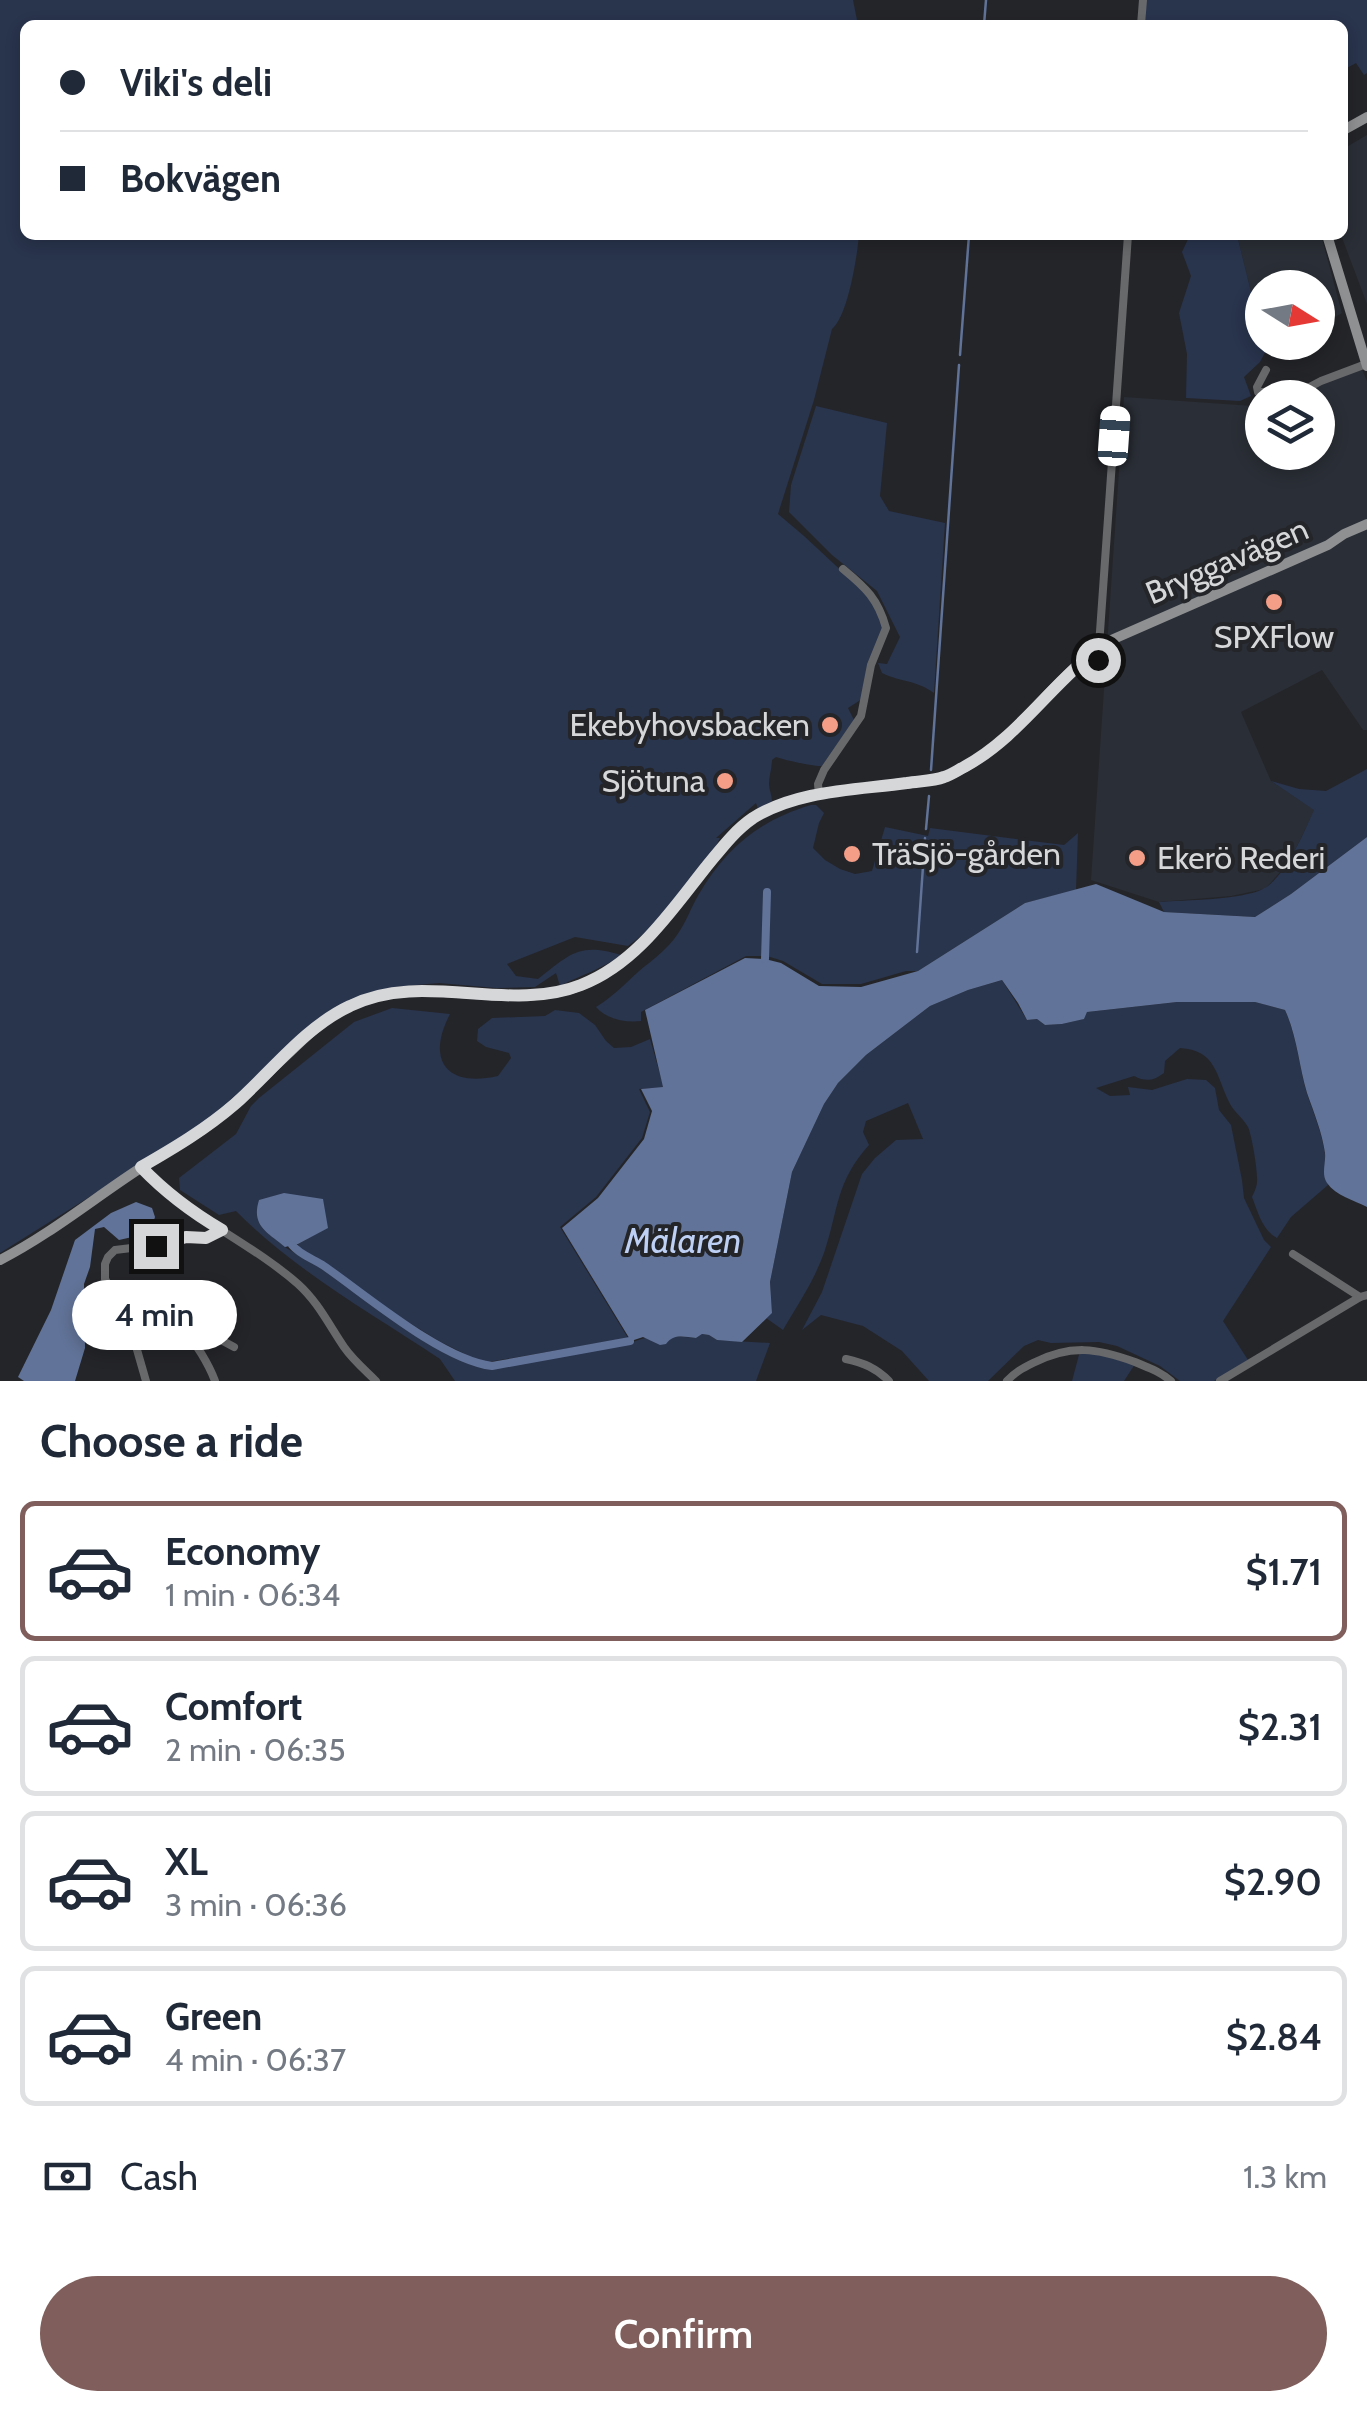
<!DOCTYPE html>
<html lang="en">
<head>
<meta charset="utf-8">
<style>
	:root { --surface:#fff; --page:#f2f2f3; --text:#1f2937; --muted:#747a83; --line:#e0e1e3; --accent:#7f5e5b }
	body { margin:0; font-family:Cabin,sans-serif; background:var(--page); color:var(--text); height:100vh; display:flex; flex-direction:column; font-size:38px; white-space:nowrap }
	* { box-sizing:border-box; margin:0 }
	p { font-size:32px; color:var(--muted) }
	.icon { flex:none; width:55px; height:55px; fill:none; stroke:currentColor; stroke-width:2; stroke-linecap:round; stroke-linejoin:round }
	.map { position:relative; height:1381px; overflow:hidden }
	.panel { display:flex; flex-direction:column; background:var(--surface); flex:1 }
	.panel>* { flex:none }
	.hud { position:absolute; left:20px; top:20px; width:1328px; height:220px; border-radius:15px; box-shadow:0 5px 15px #0003; display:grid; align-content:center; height:220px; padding:0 40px; background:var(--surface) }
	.needle { width:65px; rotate:101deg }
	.tools { position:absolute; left:1245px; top:270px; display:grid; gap:20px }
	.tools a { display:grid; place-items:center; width:90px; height:90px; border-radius:50%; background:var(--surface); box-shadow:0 5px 15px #0003; font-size:50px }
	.end { position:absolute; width:45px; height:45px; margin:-22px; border:12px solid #d6d7d9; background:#111; box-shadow:0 0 0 5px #111 }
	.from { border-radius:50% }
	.bubble { position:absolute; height:70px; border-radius:35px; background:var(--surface); box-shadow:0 5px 15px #0003; font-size:32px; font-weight:600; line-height:70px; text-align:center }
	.car { position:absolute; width:30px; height:60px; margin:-30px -15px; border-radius:12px; box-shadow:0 0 8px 2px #0007; background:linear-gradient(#fff 24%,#345 0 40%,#fff 0 76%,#345 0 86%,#fff 0) }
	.hud b { display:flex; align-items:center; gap:35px; height:95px; font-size:38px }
	.hud b+b { border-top:2px solid var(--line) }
	.hud i { width:25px; height:25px; background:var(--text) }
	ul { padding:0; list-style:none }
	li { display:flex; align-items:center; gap:30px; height:140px; margin:0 20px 15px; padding:0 20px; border:5px solid var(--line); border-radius:15px }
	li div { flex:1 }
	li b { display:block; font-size:38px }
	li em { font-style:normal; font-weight:600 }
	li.current { border-color:var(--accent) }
	li>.icon { width:90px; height:90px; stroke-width:1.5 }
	h2 { padding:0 40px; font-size:45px; line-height:120px }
	.pay { display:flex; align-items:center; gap:25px; height:110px; padding:0 40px; font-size:38px }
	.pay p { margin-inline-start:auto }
	.action { display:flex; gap:20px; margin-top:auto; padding:20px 40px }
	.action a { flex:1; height:115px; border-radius:60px; background:var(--accent); color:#fff; font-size:40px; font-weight:600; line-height:115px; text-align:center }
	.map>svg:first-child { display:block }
	.built { fill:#2a2e36 }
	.green { fill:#29344d }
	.water { fill:#617398 }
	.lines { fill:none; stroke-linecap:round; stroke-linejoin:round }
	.stream { stroke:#617398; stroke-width:2.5 }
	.canal { stroke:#617398; stroke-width:8 }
	.street { stroke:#68696b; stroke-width:8 }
	.secondary { stroke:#8e9092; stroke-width:10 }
	.route { stroke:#d6d7d9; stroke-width:12 }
	.poi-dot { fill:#f49e88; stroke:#242529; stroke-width:4 }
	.labels { text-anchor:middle; stroke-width:8; stroke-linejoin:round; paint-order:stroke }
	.street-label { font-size:32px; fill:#d6d7d9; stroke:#242529 }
	.poi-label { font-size:32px; fill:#d6d7d9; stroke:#242529; text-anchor:end }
	.water-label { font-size:35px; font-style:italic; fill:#bfd0f5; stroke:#242529 }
</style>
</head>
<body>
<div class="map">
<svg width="1367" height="1381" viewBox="0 0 1367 1381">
	<rect width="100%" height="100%" fill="#242529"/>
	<g class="built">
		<path d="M1367,135V304L1341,235H1342L1343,149Z"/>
		<path d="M1237,235H1321L1342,313L1318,327V288H1262V320L1256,312Z"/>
		<path d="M1361,367L1367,381V730H1363L1322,670L1241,712L1271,781L1315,810L1289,862L1265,889L1231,896L1159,902L1091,880L1124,397L1253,406L1262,402V452H1318V398L1276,397Z"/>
	</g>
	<g class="green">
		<path d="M0,0H853L858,25H25V235H859C857,257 848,316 832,329L814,400L778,514L804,536L876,603L884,628L862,699L848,708L854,720L822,766C815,767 785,760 776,757L772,760C772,768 769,776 769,784C769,790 772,795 772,801L758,809L756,803L716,838H720C702,875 662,922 628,946L575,937L507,964L516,976L538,979C570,954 579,942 621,955C602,969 581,975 560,986L556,973L535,987L496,988L439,983L394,987L365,994L330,1010L201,1127L0,1253Z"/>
		<path d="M1146,0H1367V73L1364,75L1356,63L1343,70L1342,25H1145Z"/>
		<path d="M1190,235H1237L1256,312L1262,320V342L1282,343L1269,345L1260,362L1244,377L1251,396L1240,401L1186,398L1187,354L1179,313L1191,276L1182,252Z"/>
		<path d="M816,406L887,423L880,496L889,511L945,523L934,693C914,679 903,683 882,673L878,663L887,664L900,637L877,591L832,555L789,512L791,485Z"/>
		<path d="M1367,769V837L1291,894L1255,917L1164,912L1159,902C1185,900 1241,900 1263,889C1285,878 1304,832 1314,810L1271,781L1299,789L1326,791Z"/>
		<path d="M811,805H816L824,813L819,823L813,848L825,860L840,869L855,874L872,871L885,827L928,836L930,828L1064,845L1078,833L1076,890L1025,903L918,971H906L861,984H822L783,961L767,956H746L641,1012V1021C626,1023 606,1019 596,1007C612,997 624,985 638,972C652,960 666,951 677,935C686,923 691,907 699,894C726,848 760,820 811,805Z"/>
		<path d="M1002,980L1027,1020L1037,1019L1045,1025L1062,1024L1083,1019L1087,1012L1177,1002H1255L1285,1010C1297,1037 1299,1066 1307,1094C1314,1114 1322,1133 1325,1154C1326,1165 1323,1173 1328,1185L1291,1217L1277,1238C1262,1230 1258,1212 1252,1197C1254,1193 1257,1186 1257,1182C1258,1172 1252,1136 1248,1127C1243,1118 1233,1111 1229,1102C1216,1075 1216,1050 1180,1048L1165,1061L1164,1073C1153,1081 1146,1082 1134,1076L1096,1088L1110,1096L1130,1095L1128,1087L1152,1090L1187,1079L1206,1080L1215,1088L1219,1110L1231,1125L1242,1180L1244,1198L1264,1240L1271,1247L1223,1321L1248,1360L1214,1381H1180L1160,1366L1117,1346L1099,1342L1051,1343L1038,1340L1024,1346L988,1381H929L902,1351L863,1326L821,1315L802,1330L822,1292L862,1174L875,1158L896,1140L923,1139L908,1103L866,1121L863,1132L869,1145C835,1183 839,1209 824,1253C814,1281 797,1306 783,1330L766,1318L772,1313L770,1282L792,1172L824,1104L838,1083L866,1055L930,1006L968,990Z"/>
		<path d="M392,1008L450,1014C426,1060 446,1088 498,1076L511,1058L509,1053L486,1047L477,1041L478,1029L492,1018L545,1016L555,1010L579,1013L595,1025L606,1041L614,1048L631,1047L650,1039L664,1088L639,1089L650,1112L642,1138L596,1197L560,1227L628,1338L483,1363L439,1341L387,1309L315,1256L300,1251L298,1244L327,1228L285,1247C296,1255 308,1259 319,1266C364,1294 401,1330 451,1353C466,1361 479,1368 495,1369L631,1343C650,1333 675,1336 696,1338L702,1334L709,1335L717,1340L770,1343L756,1381H455L440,1359C371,1313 294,1270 236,1211L219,1215L180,1190L179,1178L236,1134L251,1106L259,1098L354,1022Z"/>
		<path d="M1080,1351L1108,1355L1135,1364L1124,1381H1072Z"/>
	</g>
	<g class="water">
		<path d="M1367,837V1207C1354,1200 1336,1196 1327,1183C1321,1174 1326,1163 1325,1153C1322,1132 1314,1113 1307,1093C1299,1066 1297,1036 1285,1010L1255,1002H1177L1087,1012L1084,1019L1062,1024L1045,1025L1037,1019L1027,1020L1018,1003L1002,980L968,990L930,1006L866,1055L838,1083L824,1104L792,1172L770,1282L772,1313L742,1342L717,1340L709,1335L702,1334L696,1338C684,1337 674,1333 666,1344L660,1345L643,1337L631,1341L562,1228L598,1198L644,1139L652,1111L641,1089L663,1087L645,1010L745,958L765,959L781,963L819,986L861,987L918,971L1025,903L1096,884L1164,912L1255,917L1291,894Z"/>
		<path d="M284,1193L323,1199L328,1228L298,1244L285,1247C267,1232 251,1226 259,1200Z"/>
		<path d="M136,1202L152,1208L155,1217L150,1233L119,1240L104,1227L95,1229L90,1267L84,1284L85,1348L75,1381H24L18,1377L51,1310L75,1240L111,1213Z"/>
	</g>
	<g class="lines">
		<g class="stream">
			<path d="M984,25L986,0"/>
			<path d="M960,355L969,235"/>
			<path d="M931,770L959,365"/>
			<path d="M926,829L929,796"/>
			<path d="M917,952L925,838"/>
		</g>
		<g class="canal">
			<path d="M765,959L767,892"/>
			<path d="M292,1245C300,1255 314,1259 324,1266C366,1295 442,1360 492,1366L630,1341"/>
		</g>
		<g class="street">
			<path d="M1141,25L1143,0"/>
			<path d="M1266,370L1257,387L1258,392H1300L1321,381L1366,364"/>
			<path d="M1098,660L1128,235"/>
			<path d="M819,795L818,784L824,770L861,716L871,665L886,628C878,599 866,588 843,569"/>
			<path d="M141,1167C186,1216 249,1241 298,1284C318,1302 329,1325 344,1347C353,1360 365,1370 376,1381"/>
			<path d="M1293,1254L1360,1297"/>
			<path d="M123,1301L146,1381"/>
			<path d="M171,1317L186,1321L234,1347"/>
			<path d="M846,1359C864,1363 876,1368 889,1381"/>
			<path d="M215,1381C203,1349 163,1290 123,1301L111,1290L105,1279V1264L108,1257L115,1250L156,1245L186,1237L206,1238L222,1230"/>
			<path d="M1007,1381C1015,1372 1023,1368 1033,1363C1071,1344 1097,1348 1135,1362C1149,1368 1159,1371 1171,1381"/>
			<path d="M1220,1381L1360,1297L1367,1295"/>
		</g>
		<g class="secondary">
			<path d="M1342,131L1367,117"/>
			<path d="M1327,235L1367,366"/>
			<path d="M0,1260C49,1235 93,1199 139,1169C164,1152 192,1140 215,1120C240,1099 264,1077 288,1054C308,1035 327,1015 353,1004C427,972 512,1015 585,984C638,961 673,908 709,864C723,846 736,828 756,816C799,791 854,790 903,783C917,781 934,781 947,776C1015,748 1048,679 1109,641L1328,545L1344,534L1367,524"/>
		</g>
	</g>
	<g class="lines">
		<path class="route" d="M156,1246L186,1237L206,1238L222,1230C193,1213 165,1192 141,1167C174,1148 206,1129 235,1104C272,1071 305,1027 350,1006C422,970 508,1014 581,985C636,964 671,911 706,867C721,849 734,831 753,818C797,790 857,790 907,783C919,781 933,781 944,777C951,775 958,770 964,767C1019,737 1051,684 1100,647L1098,660"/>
	</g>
	<g class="poi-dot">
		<circle cx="1274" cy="602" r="10"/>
		<circle cx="830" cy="725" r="10"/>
		<circle cx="725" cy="781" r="10"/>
		<circle cx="852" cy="854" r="10"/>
		<circle cx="1137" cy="858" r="10"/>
	</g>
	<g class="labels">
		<g class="street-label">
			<text transform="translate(1227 561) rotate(-23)" y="11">Bryggavägen</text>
		</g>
		<g class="poi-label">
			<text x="1274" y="648" text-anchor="middle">SPXFlow</text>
			<text x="810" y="736">Ekebyhovsbacken</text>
			<text x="705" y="792">Sjötuna</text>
			<text x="872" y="865" text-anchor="start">TräSjö-gården</text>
			<text x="1157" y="869" text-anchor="start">Ekerö Rederi</text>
		</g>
		<g class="water-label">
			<text x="683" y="1253">Mälaren</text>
		</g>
	</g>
</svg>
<div class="tools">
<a><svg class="needle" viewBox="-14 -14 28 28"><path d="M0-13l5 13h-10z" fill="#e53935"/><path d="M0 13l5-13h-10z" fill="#747a83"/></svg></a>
<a><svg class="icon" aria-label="layers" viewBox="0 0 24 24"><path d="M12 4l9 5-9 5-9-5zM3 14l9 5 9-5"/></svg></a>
</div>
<i class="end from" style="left:1098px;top:660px"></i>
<i class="end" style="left:156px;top:1246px"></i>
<div class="bubble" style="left:72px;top:1280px;width:165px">4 min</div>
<i class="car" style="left:1114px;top:436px;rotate:4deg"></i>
<div class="hud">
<b><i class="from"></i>Viki's deli</b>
<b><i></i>Bokvägen</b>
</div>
</div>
<section class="panel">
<h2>Choose a ride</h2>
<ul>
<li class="current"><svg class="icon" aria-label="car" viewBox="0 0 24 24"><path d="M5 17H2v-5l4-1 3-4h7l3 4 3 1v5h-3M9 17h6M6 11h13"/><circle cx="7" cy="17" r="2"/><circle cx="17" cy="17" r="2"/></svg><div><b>Economy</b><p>1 min · 06:34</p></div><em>$1.71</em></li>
<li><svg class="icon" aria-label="car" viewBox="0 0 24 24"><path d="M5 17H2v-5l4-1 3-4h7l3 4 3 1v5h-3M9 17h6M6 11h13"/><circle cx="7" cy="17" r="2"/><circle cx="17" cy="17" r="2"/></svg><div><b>Comfort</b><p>2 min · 06:35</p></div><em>$2.31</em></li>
<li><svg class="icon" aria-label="car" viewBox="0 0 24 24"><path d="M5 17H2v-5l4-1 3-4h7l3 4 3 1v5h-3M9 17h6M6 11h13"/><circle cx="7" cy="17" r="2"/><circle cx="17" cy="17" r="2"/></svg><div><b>XL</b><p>3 min · 06:36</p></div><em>$2.90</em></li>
<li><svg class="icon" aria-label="car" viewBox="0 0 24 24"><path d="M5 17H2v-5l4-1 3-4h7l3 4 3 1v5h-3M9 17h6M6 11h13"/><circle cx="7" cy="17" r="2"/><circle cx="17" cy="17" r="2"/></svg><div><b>Green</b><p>4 min · 06:37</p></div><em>$2.84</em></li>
</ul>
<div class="pay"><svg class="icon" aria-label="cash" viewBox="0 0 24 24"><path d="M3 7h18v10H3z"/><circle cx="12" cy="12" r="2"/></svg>Cash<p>1.3 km</p></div>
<div class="action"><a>Confirm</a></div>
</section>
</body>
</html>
